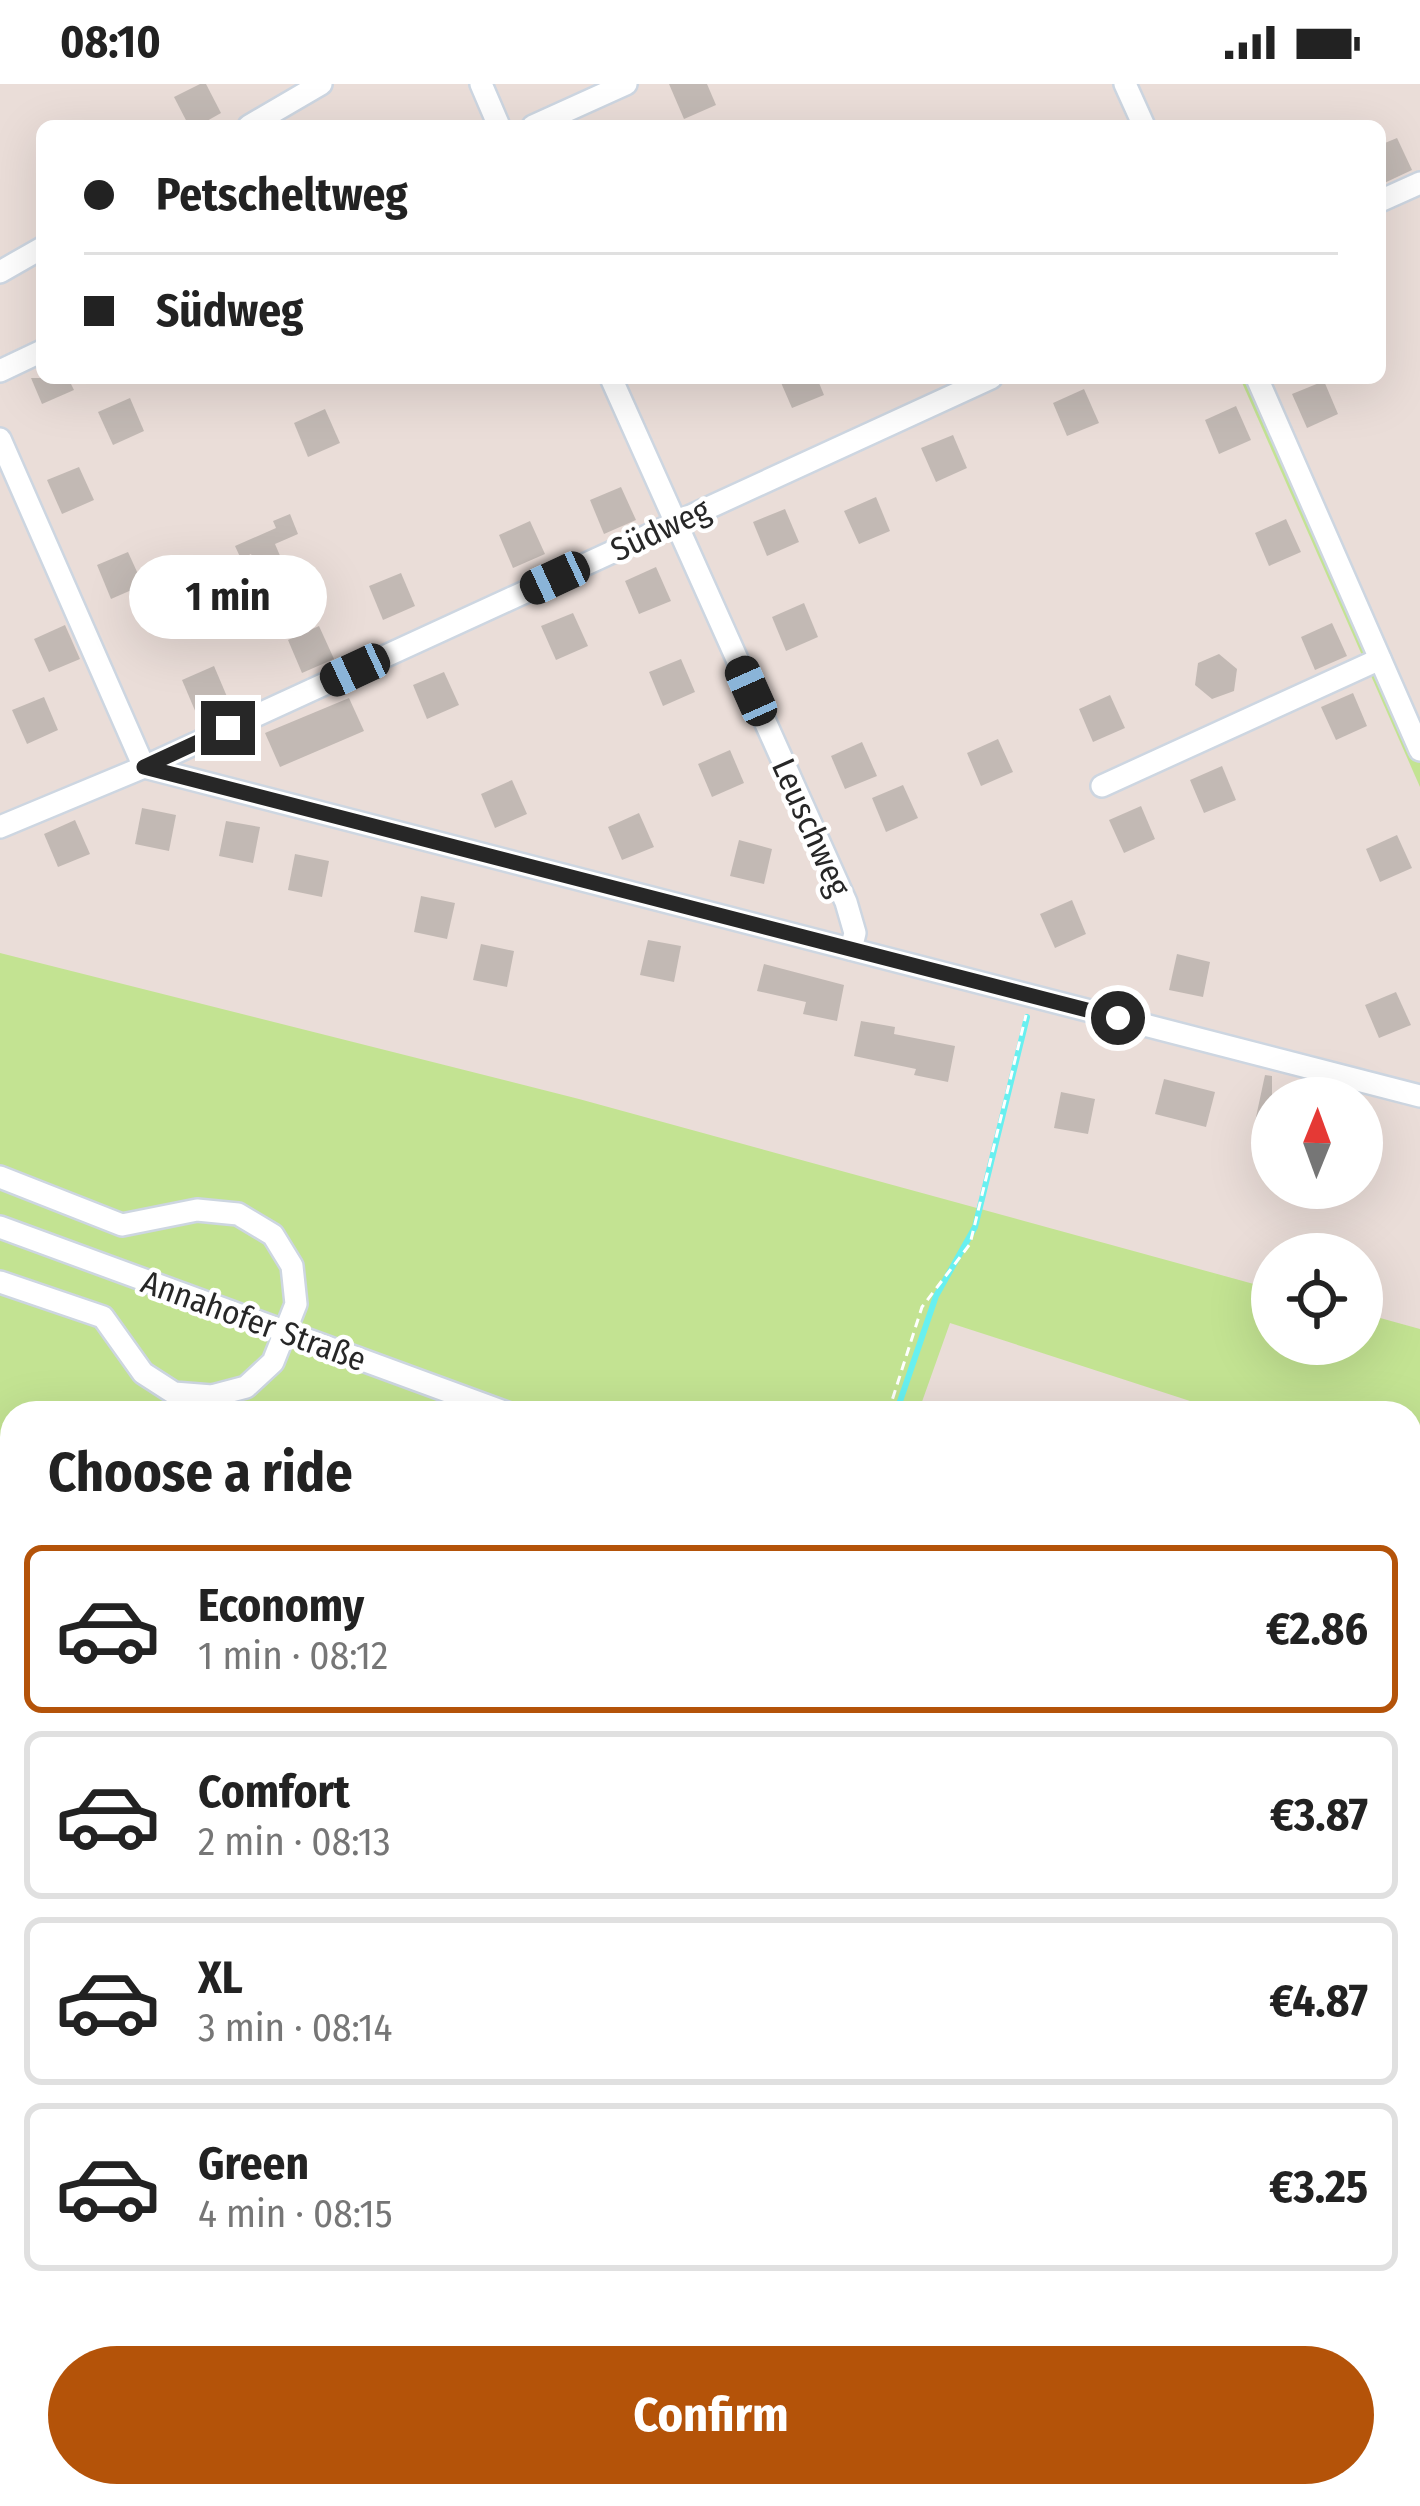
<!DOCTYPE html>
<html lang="en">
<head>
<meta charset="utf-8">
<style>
	:root { --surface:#fff; --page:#f6f6f6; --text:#222; --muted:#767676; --line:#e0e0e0; --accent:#b45309 }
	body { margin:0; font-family:"Fira Sans Condensed",sans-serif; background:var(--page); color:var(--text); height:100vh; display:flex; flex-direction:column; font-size:45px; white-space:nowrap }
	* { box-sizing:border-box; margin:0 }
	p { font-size:39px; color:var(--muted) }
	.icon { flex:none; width:66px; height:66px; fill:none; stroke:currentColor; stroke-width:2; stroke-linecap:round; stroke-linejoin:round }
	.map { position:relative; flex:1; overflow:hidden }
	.side { position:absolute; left:0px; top:1317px; width:1422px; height:1107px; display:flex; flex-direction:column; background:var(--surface); border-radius:36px 36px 0 0; box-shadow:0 12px 48px #0002 }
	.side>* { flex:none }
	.guide { position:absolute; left:36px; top:36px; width:1350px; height:264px; border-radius:18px; box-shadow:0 12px 48px #0002; display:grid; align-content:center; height:264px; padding:0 48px; background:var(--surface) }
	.needle { width:78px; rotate:1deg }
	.tools { position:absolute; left:1251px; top:993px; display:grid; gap:24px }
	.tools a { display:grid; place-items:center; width:132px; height:132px; border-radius:50%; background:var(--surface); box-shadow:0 12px 48px #0002; font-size:60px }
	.end { position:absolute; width:54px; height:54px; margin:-27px; border:15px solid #272727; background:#fff; box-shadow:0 0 0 6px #fff }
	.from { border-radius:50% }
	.bubble { position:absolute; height:84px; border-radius:42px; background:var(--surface); box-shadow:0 12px 48px #0002; font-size:39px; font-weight:700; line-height:84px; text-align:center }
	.car { position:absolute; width:36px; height:72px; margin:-36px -18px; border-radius:15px; box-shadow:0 0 9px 3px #0007; background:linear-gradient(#222 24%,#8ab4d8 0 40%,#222 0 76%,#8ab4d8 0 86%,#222 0) }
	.guide b { display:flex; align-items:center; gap:42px; height:114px; font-size:45px }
	.guide b+b { border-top:3px solid var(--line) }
	.guide i { width:30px; height:30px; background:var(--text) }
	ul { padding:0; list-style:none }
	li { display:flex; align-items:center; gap:36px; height:168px; margin:0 24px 18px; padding:0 24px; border:6px solid var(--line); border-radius:18px }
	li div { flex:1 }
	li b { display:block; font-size:45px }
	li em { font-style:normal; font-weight:700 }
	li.current { border-color:var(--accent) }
	li>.icon { width:108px; height:108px; stroke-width:1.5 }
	h2 { padding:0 48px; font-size:54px; line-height:144px }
	.action { display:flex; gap:24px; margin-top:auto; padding:24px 48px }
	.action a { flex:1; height:138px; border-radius:72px; background:var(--accent); color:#fff; font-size:48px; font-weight:700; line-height:138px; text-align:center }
	.status { display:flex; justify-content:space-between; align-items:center; height:84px; padding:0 60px; background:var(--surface); direction:ltr }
	.status svg { height:33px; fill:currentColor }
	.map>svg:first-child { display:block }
	.green { fill:#c3e392 }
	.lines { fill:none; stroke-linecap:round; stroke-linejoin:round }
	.stream { stroke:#67f0f0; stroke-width:6 }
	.building { fill:#c2b9b4 }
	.minor-casing { stroke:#cdd6e1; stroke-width:26 }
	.highway-casing { stroke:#fff; stroke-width:38 }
	.path { stroke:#fff; stroke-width:3; stroke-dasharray:9 6; stroke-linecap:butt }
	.minor { stroke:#fff; stroke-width:21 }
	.highway { stroke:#ff6c4e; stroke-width:33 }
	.route { stroke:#272727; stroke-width:15 }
	.labels { text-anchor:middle; stroke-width:9; stroke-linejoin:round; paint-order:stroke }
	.street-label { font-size:33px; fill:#272727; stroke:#fff }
</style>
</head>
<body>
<div class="status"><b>08:10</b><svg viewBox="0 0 49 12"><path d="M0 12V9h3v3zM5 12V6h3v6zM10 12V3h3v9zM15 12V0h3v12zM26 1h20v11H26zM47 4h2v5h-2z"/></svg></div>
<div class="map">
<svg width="1420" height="2422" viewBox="0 0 1420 2422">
	<rect width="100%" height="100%" fill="#eaddd8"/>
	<g class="green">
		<path d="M1240,294H1266L1420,641V703Z"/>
		<path d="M0,869L579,1015L1272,1205V1260H1362V1229L1420,1245V1392L1410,1389V1329H1227L950,1239L918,1329H12V1438L0,1429Z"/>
		<path d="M0,1576L12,1586V2412H902L909,2422H0Z"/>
		<path d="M1410,1845L1420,1871V2422H1049L1043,2412H1410Z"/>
	</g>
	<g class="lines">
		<g class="stream">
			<path d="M896,1329L936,1212L975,1143L1027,933"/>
			<path d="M1410,1704L1420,1708"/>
			<path d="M0,1988L12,1983"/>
		</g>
	</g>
	<g class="building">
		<path d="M200,0H206L221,29L198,42H189L174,13Z"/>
		<path d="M669,0H707L716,21L684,35Z"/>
		<path d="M1397,54L1412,86L1380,101V61Z"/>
		<path d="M31,294H68L74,306L42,320Z"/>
		<path d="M779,294H817L824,311L792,324Z"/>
		<path d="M1324,297L1338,330L1307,344L1292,310Z"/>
		<path d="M1084,305L1099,339L1067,352L1053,319Z"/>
		<path d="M130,314L144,347L113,361L98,328Z"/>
		<path d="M1236,322L1251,356L1219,370L1205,336Z"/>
		<path d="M325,325L340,359L308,373L294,339Z"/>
		<path d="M953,351L967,384L936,398L921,364Z"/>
		<path d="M79,383L94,416L62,430L47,396Z"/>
		<path d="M621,403L636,436L604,450L590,416Z"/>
		<path d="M876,413L890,447L859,460L844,427Z"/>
		<path d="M785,425L799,458L767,472L753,438Z"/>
		<path d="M290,430L298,450L275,460L281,474L257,484L251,470L241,475L235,462L276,444L273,437Z"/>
		<path d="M1286,435L1301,468L1269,482L1255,449Z"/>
		<path d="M530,437L545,470L513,484L499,451Z"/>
		<path d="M128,468L143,501L111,515L97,481Z"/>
		<path d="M656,483L671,517L639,530L625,497Z"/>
		<path d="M401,489L415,522L383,536L369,502Z"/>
		<path d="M804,519L818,553L786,567L772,533Z"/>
		<path d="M573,529L588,562L556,576L541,542Z"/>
		<path d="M1332,539L1347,572L1315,586L1301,553Z"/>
		<path d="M65,541L80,575L49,588L34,555Z"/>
		<path d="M319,542L334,575L302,589L288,556Z"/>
		<path d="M1219,570L1237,585L1234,607L1212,615L1195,601L1198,579Z"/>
		<path d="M681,575L695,608L663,622L649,588Z"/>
		<path d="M214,582L228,615L196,629L182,596Z"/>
		<path d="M444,588L459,621L427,635L413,601Z"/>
		<path d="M1353,609L1367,642L1336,656L1321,623Z"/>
		<path d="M1110,611L1125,644L1093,658L1079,625Z"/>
		<path d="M44,613L58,646L27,660L12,626Z"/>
		<path d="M349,614L364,647L280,683L265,649Z"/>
		<path d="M998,655L1013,688L981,702L967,669Z"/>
		<path d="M862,658L877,692L845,705L831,672Z"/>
		<path d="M730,666L744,699L712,713L698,680Z"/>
		<path d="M1222,682L1236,716L1204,729L1190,696Z"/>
		<path d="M512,696L527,730L495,744L481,710Z"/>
		<path d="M903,701L918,734L886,748L872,714Z"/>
		<path d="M1141,722L1155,755L1124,769L1109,736Z"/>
		<path d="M142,724L176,731L169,767L135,760Z"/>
		<path d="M639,729L654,763L622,776L608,743Z"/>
		<path d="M75,736L90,770L58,783L44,750Z"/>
		<path d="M226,737L260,743L253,779L219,772Z"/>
		<path d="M1397,751L1412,784L1380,798L1366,765Z"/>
		<path d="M739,756L772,765L764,800L730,792Z"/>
		<path d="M295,770L329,777L322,813L288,806Z"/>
		<path d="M421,812L455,819L447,855L414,848Z"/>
		<path d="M1072,816L1086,850L1055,864L1040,830Z"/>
		<path d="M648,856L681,862L674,898L640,891Z"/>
		<path d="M481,860L514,867L507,903L473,896Z"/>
		<path d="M1177,870L1210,878L1203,913L1169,906Z"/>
		<path d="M764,880L844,901L837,937L803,930L806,918L757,907Z"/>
		<path d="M1396,908L1411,941L1379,954L1365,921Z"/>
		<path d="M861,937L895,943L894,950L955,962L948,998L914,991L916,985L854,972Z"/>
		<path d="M1265,991L1272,992V1051L1253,1047Z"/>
		<path d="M1164,995L1215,1008L1206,1043L1155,1030Z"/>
		<path d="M1061,1008L1095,1015L1088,1050L1054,1044Z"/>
	</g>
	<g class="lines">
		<g class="minor-casing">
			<g id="minor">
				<path d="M481,0L499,42"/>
				<path d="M1125,0L1144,42"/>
				<path d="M249,42L321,0"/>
				<path d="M533,42L626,0"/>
				<path d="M1380,117L1420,99"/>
				<path d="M0,188L42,164"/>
				<path d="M0,287L42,267"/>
				<path d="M611,294L846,818L855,849L851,865"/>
				<path d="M1257,294L1420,666"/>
				<path d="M0,355L144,683L1420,1012"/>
				<path d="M1102,702L1380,575"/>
				<path d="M0,743L144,683L991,294"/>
				<path d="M0,1093L122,1141L197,1126L238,1130L273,1151L292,1182L296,1220L273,1278L246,1303L212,1312L174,1309L143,1289L103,1233L0,1198"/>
				<path d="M0,1143L507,1329"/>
				<path d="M1410,1662L1420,1666"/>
				<path d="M1408,2422L1420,2416"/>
			</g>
		</g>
		<g class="highway-casing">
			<g id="highway">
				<path d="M0,1481L12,1491"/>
				<path d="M0,1529L12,1538"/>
				<path d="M966,2412L972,2422"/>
				<path d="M1002,2412L1009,2422"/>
			</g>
		</g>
		<path class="path" d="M888,1329L922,1223L970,1160L1026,931"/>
		<use href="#minor" class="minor"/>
		<use href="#highway" class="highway"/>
	</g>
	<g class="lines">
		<path class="route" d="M228,644L144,683L1118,934"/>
	</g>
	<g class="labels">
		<g class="street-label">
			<text transform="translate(660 445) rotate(-25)" y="12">Südweg</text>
			<text transform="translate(812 743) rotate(66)" y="12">Leuschweg</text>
			<text transform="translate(254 1236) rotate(20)" y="12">Annahofer Straße</text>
		</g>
	</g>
</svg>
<div class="tools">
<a><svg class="needle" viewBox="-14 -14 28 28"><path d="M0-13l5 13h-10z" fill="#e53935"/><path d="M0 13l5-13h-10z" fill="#767676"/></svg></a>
<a><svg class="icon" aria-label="locate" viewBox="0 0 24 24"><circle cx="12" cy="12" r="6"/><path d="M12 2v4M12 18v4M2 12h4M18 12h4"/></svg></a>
</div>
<i class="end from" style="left:1118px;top:934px"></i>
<i class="end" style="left:228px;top:644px"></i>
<div class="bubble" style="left:129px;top:471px;width:198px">1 min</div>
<i class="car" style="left:555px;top:494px;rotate:245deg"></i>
<i class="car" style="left:355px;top:586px;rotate:245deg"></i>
<i class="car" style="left:751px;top:607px;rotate:336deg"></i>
<div class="guide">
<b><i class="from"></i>Petscheltweg</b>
<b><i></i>Südweg</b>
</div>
<section class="side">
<h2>Choose a ride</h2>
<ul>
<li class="current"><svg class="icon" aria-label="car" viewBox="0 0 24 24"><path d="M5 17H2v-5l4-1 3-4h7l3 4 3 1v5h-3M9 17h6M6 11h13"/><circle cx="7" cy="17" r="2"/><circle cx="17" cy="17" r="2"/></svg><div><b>Economy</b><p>1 min · 08:12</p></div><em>€2.86</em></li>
<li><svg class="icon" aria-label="car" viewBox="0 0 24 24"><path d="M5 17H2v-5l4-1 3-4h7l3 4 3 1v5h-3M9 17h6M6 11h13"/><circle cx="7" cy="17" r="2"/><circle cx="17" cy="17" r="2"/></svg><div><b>Comfort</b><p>2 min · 08:13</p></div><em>€3.87</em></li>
<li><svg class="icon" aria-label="car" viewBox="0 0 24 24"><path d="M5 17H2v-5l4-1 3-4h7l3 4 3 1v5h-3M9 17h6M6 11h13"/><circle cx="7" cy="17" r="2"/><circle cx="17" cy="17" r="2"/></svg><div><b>XL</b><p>3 min · 08:14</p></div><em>€4.87</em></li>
<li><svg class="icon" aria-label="car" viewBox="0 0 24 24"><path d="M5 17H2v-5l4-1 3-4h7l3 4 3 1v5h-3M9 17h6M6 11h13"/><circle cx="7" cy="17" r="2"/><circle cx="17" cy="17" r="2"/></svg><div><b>Green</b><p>4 min · 08:15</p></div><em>€3.25</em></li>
</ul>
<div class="action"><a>Confirm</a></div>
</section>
</div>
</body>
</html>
